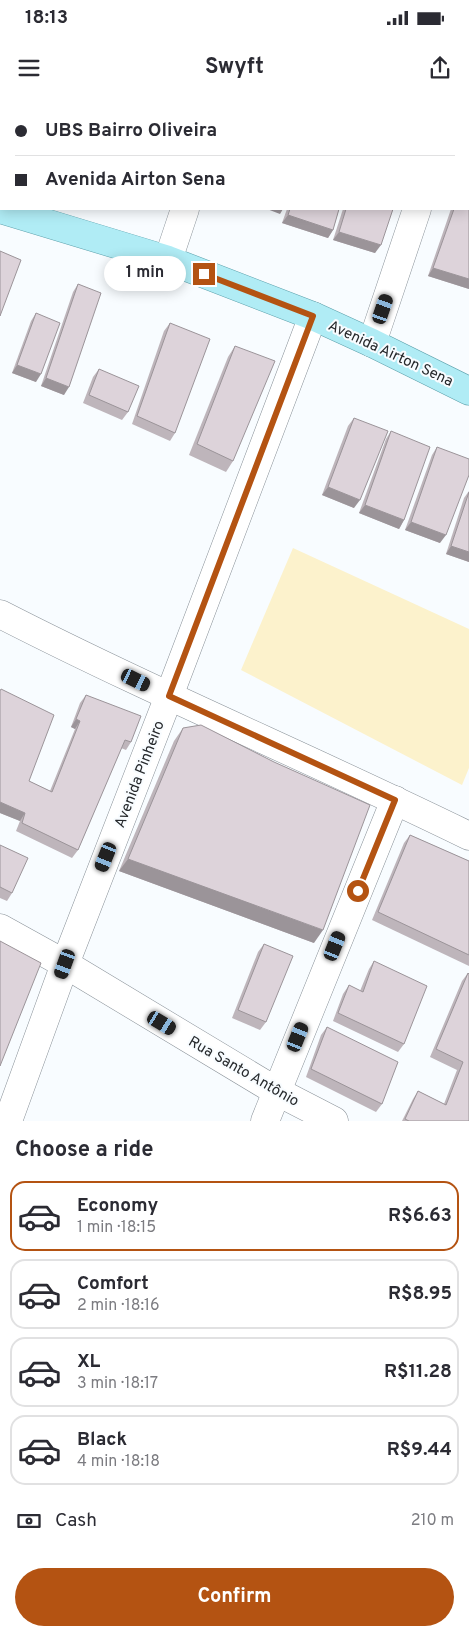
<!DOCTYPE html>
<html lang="en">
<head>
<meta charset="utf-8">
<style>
	:root { --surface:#fff; --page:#f2f2f3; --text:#2b2b33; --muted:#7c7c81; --line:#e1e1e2; --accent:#b45312 }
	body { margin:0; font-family:Overpass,sans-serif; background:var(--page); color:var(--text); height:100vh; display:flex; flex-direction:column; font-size:19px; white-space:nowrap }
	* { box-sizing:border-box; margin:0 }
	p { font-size:16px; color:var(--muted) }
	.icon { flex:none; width:28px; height:28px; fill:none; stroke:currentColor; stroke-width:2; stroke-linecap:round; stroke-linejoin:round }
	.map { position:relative; height:1021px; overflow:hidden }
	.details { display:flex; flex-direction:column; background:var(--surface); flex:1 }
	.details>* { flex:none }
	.banner { position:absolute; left:0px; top:0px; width:470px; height:110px; box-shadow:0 2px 12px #0003; display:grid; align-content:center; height:110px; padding:0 15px; background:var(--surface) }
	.end { position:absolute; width:22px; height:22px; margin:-11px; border:6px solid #b45312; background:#fff; box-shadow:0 0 0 2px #fff }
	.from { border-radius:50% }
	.bubble { position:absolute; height:35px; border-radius:18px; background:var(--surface); box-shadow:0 2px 12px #0003; font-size:16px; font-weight:700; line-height:35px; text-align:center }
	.car { position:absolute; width:15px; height:30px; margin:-15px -8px; border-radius:6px; box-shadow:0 0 4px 1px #0007; background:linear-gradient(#222 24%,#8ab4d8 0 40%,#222 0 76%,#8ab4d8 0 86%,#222 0) }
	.banner b { display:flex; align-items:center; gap:18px; height:48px; font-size:19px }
	.banner b+b { border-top:1px solid var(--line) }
	.banner i { width:12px; height:12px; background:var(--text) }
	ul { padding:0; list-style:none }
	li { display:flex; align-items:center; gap:15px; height:70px; margin:0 10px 8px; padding:0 5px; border:2px solid var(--line); border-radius:15px }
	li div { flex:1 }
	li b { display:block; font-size:19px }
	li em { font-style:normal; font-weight:700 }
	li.selected { border-color:var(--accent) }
	li>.icon { width:45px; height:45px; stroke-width:1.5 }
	h2 { padding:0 15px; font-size:22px; line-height:60px }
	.pay { display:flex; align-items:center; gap:12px; height:55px; padding:0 15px; font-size:19px }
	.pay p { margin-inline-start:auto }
	.primary-button { display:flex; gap:10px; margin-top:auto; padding:10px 15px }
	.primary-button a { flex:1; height:58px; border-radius:30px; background:var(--accent); color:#fff; font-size:20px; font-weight:700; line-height:58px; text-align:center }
	.status { display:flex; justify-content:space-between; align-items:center; height:35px; padding:0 25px; background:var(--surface); direction:ltr }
	.status svg { height:14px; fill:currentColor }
	header { display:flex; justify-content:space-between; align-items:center; height:65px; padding:0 15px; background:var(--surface); font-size:22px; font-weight:700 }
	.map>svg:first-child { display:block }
	.sand { fill:#fcf2cc }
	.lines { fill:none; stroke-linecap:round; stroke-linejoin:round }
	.minor-casing { stroke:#8a9299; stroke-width:29 }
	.major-casing { stroke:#5da0ab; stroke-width:29 }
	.minor { stroke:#fff; stroke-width:28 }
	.major { stroke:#b0ecf5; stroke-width:28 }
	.wall { fill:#beb5bb }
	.shaded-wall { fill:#9b9499 }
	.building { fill:#ddd3da; stroke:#9b9499 }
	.route { stroke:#b45312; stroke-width:6 }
	.labels { text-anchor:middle; stroke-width:4; stroke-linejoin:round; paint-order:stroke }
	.street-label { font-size:15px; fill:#26292c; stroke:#f8fcff }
</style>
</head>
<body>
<div class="status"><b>18:13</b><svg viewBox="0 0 49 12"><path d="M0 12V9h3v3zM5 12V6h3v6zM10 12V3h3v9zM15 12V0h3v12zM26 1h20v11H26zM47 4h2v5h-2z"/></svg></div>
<header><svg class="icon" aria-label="menu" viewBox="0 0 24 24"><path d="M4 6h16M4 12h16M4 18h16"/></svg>Swyft<svg class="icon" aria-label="share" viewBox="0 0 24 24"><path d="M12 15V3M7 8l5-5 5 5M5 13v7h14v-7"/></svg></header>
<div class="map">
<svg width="469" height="1021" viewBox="0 0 469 1021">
	<rect width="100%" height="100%" fill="#f8fcff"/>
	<path class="sand" d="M293,448L469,529V668L462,685L241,570Z"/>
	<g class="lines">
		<g class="minor-casing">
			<g id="minor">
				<path d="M221,1L222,0"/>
				<path d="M453,1V0"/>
				<path d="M168,160L185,109"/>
				<path d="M372,243L417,109"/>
				<path d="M0,514C154,593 314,660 469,736"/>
				<path d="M0,828L65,864L276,991L334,1021"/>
				<path d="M8,1021L65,864L169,596L313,216"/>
				<path d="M265,1021L395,700"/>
			</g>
		</g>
		<g class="major-casing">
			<path id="major" d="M0,109L168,160L313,216L372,243L469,291"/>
		</g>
		<use href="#minor" class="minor"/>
		<use href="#major" class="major"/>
	</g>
	<g class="wall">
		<path d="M469,58V189L428,176L451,109H469Z"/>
		<path d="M287,109H339L333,130L328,138L282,123Z"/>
		<path d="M343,109H393L375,153L333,140Z"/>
		<path d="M78,184L64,295L41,286L73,192Z"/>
		<path d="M36,213V282L12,273L31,221Z"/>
		<path d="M170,223L175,333L170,341L132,324L164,231Z"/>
		<path d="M235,246L233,361L226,372L189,355L228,257Z"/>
		<path d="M99,269L128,312L122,320L83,303L93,277Z"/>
		<path d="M354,318V408L322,395L348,326Z"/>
		<path d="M391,331L404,420L399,429L359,413L386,339Z"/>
		<path d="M437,347L440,443L405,430L432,355Z"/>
		<path d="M469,391V462L446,454L464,398Z"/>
		<path d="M0,591L29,681L50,691L75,629L71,627L80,603L86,595L131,642L126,650L121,648L78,750L72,758L16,731L20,721L0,713Z"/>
		<path d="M183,628L314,843L119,771L174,641Z"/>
		<path d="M410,735L469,761V866L372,820L404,743Z"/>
		<path d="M0,745L12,793L7,801L0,798Z"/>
		<path d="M264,844L266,922L260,930L232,918L258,852Z"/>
		<path d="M374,861L404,944L398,952L333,921L343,894L349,885L360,891L369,869Z"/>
		<path d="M468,873L469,1021H402L413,999L418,991L444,1004L457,970L430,957L462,881Z"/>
		<path d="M327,927L382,1004L376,1012L306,977L321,935Z"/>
	</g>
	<g class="shaded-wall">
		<path d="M169,0H198L197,1H172Z"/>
		<path d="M403,0H427L426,1H407Z"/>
		<path d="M0,8L1,9V19L0,18Z"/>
		<path d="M267,109H283L280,114Z"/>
		<path d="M288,115L333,130L328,138L282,123Z"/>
		<path d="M339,132L381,145L375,153L333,140Z"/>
		<path d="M433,168L469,179V189L428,176Z"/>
		<path d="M17,265L41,274L36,282L12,273Z"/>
		<path d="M46,278L69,287L64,295L41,286Z"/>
		<path d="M328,387L360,400L354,408L322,395Z"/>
		<path d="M365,405L404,420L399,429L359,413Z"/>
		<path d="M411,422L446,435L440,443L405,430Z"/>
		<path d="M451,446L469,452V462L446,454Z"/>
		<path d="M76,619L80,621L75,629L71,627Z"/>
		<path d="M0,702L25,713L20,721L0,713Z"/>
		<path d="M128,759L323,830L314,843L119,771Z"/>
	</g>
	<g class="building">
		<path d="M0,0H136L140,1H1V9L0,8Z"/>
		<rect x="247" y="0" width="24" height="1"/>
		<path d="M469,66V179L433,168L454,109H469Z"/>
		<path d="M290,109H339L333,130L288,115Z"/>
		<path d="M346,109H393L381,145L339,132Z"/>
		<path d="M0,151L21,160L0,216Z"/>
		<path d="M78,184L101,193L69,287L46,278Z"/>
		<path d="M36,213L60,223L41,274L17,265Z"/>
		<path d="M170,223L210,239L175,333L137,316Z"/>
		<path d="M235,246L275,261L233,361L197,344Z"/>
		<path d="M99,269L139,286L128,312L89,295Z"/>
		<path d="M354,318L388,331L360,400L328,387Z"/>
		<path d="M391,331L430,347L404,420L365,405Z"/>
		<path d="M437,347L469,359V375L446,435L411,422Z"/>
		<path d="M469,392V452L451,446Z"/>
		<path d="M1,589L54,615L29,681L52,692L80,621L76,619L86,595L141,616L131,642L125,640L78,750L22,723L25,713L0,702V591Z"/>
		<path d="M201,625L274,662L370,705L323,830L128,759L183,628Z"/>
		<path d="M410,735L469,761V855L378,812Z"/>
		<path d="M0,745L28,758L12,793L0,787Z"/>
		<path d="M0,841L41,863L0,966Z"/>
		<path d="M264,844L293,856L266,922L238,910Z"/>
		<path d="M374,861L427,886L404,944L338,913L349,885L363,892Z"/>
		<path d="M468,873L469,874V1021H409L405,1019L418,991L446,1005L463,962L436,949Z"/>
		<path d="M327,927L398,962L382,1004L311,969Z"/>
	</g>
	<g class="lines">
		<path class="route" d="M204,174L313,216L169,596L395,700L358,791"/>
	</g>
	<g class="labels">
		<g class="street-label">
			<text transform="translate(391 253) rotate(25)" y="5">Avenida Airton Sena</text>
			<text transform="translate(139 674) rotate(-69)" y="5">Avenida Pinheiro</text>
			<text transform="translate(244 971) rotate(30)" y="5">Rua Santo Antônio</text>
		</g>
	</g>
</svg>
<i class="end from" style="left:358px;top:791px"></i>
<i class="end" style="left:204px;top:174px"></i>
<div class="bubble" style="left:104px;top:156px;width:82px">1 min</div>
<i class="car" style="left:383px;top:209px;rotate:19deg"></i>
<i class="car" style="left:136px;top:580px;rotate:116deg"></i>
<i class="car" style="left:106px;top:757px;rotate:202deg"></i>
<i class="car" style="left:335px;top:846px;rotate:22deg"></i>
<i class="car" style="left:65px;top:864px;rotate:200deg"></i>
<i class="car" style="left:162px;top:923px;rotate:121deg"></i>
<i class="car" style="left:298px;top:937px;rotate:22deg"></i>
<div class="banner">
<b><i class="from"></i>UBS Bairro Oliveira</b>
<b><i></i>Avenida Airton Sena</b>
</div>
</div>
<section class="details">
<h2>Choose a ride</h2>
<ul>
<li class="selected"><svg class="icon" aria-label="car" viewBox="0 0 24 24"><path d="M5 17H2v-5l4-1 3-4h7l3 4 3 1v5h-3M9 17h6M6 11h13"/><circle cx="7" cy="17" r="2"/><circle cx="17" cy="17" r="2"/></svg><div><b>Economy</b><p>1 min · 18:15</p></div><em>R$6.63</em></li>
<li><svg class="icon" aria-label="car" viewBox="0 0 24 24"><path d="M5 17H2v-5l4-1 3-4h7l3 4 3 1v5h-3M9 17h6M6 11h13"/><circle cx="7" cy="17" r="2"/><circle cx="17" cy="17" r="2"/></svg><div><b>Comfort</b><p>2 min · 18:16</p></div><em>R$8.95</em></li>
<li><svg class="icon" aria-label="car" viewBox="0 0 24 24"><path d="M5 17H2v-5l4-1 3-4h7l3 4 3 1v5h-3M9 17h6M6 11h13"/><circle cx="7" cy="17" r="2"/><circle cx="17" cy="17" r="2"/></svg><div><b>XL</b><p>3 min · 18:17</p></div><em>R$11.28</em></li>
<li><svg class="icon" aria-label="car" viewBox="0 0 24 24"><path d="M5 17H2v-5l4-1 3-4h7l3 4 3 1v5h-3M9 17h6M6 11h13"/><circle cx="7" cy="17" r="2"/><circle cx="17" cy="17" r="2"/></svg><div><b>Black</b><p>4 min · 18:18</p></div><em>R$9.44</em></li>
</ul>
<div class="pay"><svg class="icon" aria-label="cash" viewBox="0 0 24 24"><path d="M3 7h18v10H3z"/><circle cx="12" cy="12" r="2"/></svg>Cash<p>210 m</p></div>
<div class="primary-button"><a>Confirm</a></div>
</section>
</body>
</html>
